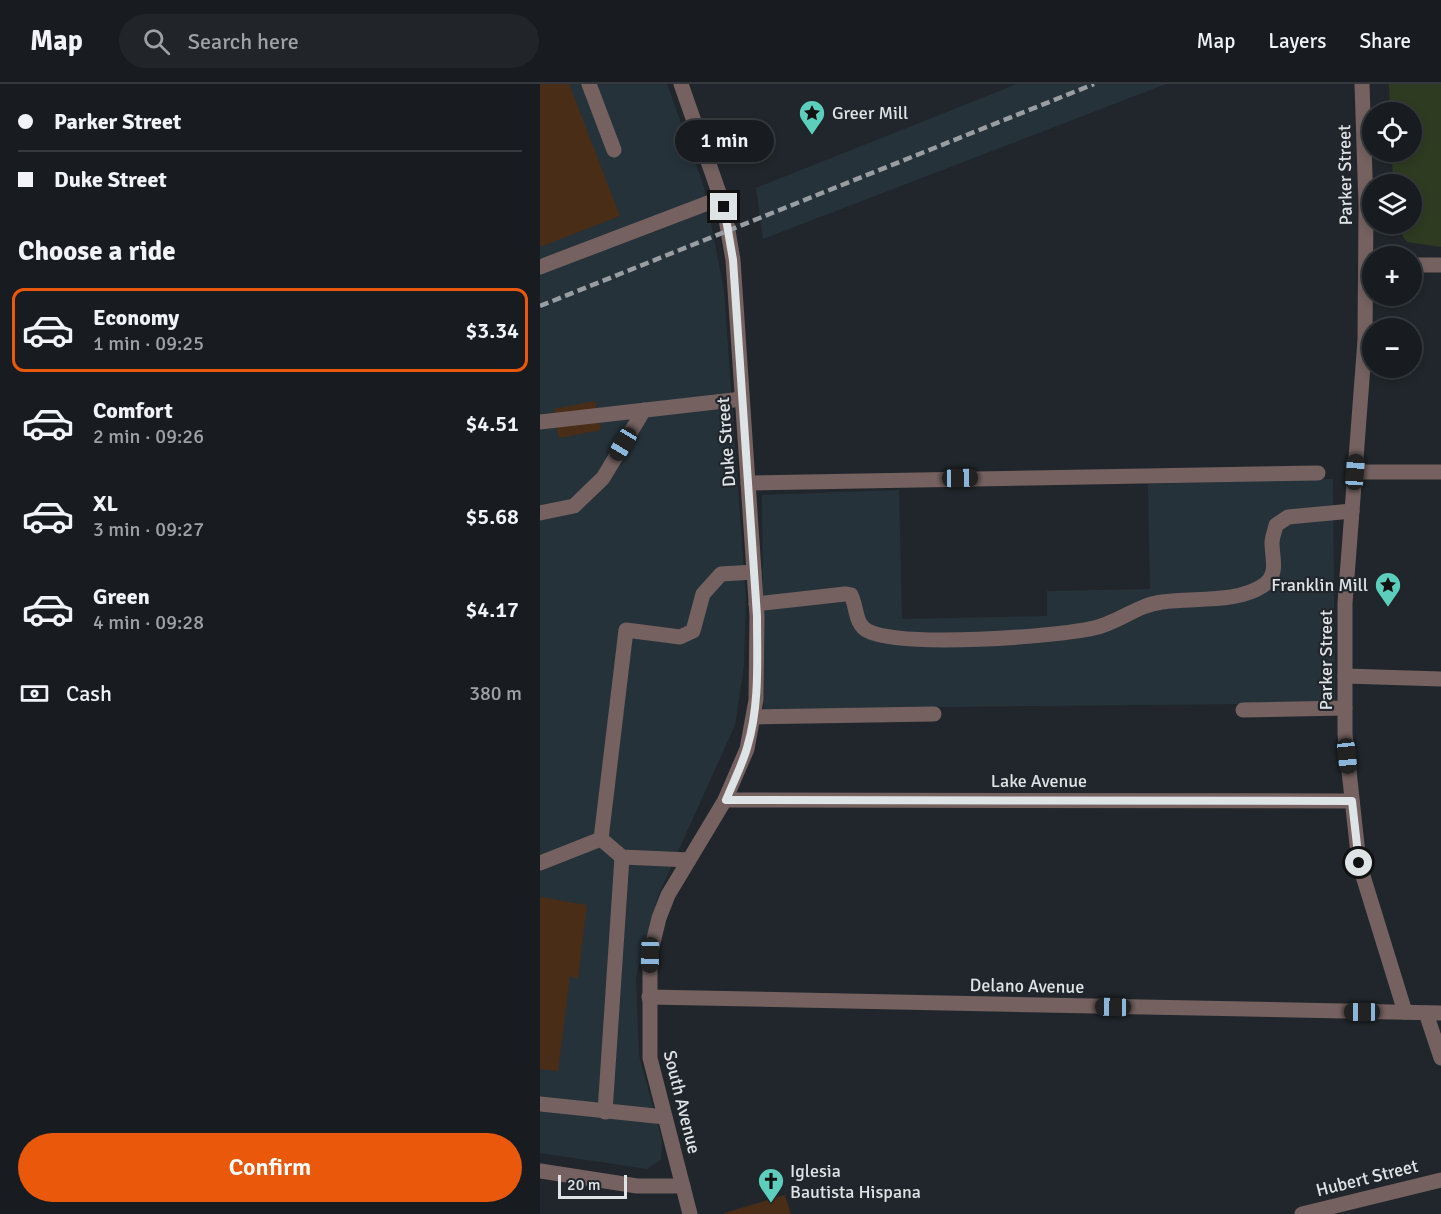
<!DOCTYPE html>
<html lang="en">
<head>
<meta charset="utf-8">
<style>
	:root { --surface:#181c20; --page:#212529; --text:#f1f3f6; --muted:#9fa1a5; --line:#363a3e; --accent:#ea580c }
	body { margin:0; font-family:Signika,sans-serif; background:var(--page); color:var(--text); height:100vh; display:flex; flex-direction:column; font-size:22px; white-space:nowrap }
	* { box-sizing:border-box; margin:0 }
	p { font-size:20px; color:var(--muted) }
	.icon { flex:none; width:33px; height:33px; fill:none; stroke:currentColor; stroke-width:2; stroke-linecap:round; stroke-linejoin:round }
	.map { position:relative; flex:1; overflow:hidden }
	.drawer { display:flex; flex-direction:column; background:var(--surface); width:540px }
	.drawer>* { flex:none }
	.banner { display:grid; align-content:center; height:132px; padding:0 18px; background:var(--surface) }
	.buttons { position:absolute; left:822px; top:18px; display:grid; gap:12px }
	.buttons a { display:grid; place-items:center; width:60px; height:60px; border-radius:50%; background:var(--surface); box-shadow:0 3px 9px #0003,0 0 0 2px var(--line); font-size:30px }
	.scale { position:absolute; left:18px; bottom:15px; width:69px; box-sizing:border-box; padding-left:6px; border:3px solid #dee3e6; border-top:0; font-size:16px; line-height:21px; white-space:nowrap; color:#dee3e6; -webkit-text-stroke:4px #20262b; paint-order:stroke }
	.end { position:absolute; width:27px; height:27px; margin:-14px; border:8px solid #dee3e6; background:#111; box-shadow:0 0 0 3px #111 }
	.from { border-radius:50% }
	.bubble { position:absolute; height:42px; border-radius:21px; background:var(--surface); box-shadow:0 3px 9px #0003,0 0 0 2px var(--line); font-size:20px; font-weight:600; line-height:42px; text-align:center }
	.car { position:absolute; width:18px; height:36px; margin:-18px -9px; border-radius:8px; box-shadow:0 0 4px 2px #0007; background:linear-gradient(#222 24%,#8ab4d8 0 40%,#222 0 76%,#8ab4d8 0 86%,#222 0) }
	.banner b { display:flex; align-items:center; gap:21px; height:57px; font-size:22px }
	.banner b+b { border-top:2px solid var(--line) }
	.banner i { width:15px; height:15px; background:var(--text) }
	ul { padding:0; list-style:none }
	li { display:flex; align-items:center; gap:18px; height:84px; margin:0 12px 9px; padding:0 6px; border:3px solid transparent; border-radius:12px }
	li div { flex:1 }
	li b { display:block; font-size:22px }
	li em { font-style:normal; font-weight:600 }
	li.active { border-color:var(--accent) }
	li>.icon { width:54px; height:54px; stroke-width:1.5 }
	h2 { padding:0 18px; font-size:27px; line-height:72px }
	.pay { display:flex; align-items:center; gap:15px; height:66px; padding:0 18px; font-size:22px }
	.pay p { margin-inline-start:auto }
	.primary-button { display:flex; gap:12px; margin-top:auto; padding:12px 18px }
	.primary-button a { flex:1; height:69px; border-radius:36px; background:var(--accent); color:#fff; font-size:24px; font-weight:600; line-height:69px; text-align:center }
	header { display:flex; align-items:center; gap:36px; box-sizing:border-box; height:84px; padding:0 30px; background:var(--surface); border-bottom:2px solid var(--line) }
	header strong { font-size:28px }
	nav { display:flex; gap:33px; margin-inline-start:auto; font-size:21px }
	.search { width:420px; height:54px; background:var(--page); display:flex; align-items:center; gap:15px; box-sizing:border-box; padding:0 21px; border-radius:33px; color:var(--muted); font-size:22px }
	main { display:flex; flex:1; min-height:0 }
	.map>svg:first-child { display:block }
	.built { fill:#26323a }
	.green { fill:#2e3b21 }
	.building { fill:#492d16 }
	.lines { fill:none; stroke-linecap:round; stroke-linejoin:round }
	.minor { stroke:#746160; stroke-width:15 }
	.rail { stroke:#989ea1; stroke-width:4.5; stroke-dasharray:9 4.5; stroke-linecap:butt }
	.route { stroke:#dee3e6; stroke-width:8 }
	.labels { text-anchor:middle; stroke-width:4.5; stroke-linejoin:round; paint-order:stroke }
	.poi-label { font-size:18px; fill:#dee3e6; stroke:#20262b; text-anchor:start }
	.street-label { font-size:18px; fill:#dee3e6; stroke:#20262b }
</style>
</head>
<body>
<header>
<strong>Map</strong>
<div class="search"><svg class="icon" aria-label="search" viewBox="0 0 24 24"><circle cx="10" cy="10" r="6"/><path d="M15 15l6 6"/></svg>Search here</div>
<nav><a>Map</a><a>Layers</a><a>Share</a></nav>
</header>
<main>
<section class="drawer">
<div class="banner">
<b><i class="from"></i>Parker Street</b>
<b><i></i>Duke Street</b>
</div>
<h2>Choose a ride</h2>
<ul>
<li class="active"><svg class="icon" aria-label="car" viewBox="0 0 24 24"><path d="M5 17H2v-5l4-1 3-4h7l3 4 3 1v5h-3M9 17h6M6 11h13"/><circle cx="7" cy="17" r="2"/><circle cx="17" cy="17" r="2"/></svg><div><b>Economy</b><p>1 min · 09:25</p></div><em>$3.34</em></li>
<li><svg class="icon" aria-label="car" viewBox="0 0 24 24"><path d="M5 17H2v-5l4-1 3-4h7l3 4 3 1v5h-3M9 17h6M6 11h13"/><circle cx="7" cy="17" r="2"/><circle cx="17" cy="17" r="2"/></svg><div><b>Comfort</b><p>2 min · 09:26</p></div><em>$4.51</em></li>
<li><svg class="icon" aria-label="car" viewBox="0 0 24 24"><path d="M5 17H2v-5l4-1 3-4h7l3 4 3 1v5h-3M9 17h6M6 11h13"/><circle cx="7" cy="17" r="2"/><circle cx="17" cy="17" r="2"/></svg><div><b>XL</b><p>3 min · 09:27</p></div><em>$5.68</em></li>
<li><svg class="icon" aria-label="car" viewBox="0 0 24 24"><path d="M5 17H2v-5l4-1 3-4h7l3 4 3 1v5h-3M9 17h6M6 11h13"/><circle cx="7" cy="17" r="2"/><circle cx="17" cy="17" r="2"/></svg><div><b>Green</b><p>4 min · 09:28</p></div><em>$4.17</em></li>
</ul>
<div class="pay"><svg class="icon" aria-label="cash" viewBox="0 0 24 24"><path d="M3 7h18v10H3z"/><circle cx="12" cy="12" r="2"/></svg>Cash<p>380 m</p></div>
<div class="primary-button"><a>Confirm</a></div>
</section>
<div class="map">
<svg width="901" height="1130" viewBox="0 0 901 1130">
	<rect width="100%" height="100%" fill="#20262b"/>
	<g class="built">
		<path d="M0,0H127L164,103L184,206L206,515L204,582L195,641L118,812L96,893L99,971L122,1056L121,1076L107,1085L0,1069Z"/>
		<path d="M477,0H626L223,155L216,104Z"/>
		<path d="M793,395L795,619L224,625L222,411L359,406L362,535L507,532V507L610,505L608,400Z"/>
	</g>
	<path class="green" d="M849,0H901V163L867,158L855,141L872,140V100H853L852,68H872V28H850Z"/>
	<g class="building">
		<path d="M0,0H29L80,132L0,163Z"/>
		<path d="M55,317L61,346L19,354L14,325Z"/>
		<path d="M0,813L47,821L38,895L30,892L18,987L0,985Z"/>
		<path d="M245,1111L251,1130H185L184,1129Z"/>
	</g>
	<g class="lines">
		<g class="minor">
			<path d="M49,0L74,66"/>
			<path d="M141,0L184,123L193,176L217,532L216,616L207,665L185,716L128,811L119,834L110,871V974L150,1130"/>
			<path d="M822,0L826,122L825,256L805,519V650L819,779L865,928"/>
			<path d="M872,181H901"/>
			<path d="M0,183L181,114"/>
			<path d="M0,338L202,315"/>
			<path d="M815,388H901"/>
			<path d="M208,399L778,389"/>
			<path d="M0,429L34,422L63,394L104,326"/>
			<path d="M216,520L305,510L311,511C317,523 315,541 328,547C363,564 514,553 554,544C578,539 597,521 622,518C654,513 696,520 724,501C739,490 732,474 732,459C732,453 735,447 736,441L748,433L812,427"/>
			<path d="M805,592L901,595"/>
			<path d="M703,626L805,624"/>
			<path d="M214,633L394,630"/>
			<path d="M185,716L812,717"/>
			<path d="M149,776L82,773L61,755L86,546L140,553L153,547L163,510L181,490L214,488"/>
			<path d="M0,779L61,755"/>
			<path d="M109,913L901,929"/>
			<path d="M886,929L901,974"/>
			<path d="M0,1020L125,1033"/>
			<path d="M65,1028L82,773"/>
			<path d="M0,1087L97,1102H143"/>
			<path d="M762,1130L901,1096"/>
		</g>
		<path class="rail" d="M0,222L554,0"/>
	</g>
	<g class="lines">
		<path class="route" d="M184,123L193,176L217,532C217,576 220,621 207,664C202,681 193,699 186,716L812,717L819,779"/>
	</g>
	<defs>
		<g id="sight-pin" transform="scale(1.35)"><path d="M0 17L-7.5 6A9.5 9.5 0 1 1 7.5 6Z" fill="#5ccebb" stroke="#20262b"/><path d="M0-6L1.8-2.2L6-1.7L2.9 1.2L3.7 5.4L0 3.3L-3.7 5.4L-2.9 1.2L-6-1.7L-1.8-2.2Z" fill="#111"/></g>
		<g id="church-pin" transform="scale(1.35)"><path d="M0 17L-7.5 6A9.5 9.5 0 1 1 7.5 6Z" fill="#5ccebb" stroke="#20262b"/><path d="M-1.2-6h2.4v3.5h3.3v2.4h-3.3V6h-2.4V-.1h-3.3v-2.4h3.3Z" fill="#111"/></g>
	</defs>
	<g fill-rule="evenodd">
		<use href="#sight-pin" x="272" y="29"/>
		<use href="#sight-pin" x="848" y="501"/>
		<use href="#church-pin" x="231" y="1097"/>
	</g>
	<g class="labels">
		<g class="poi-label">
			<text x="292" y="35">Greer Mill</text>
			<text x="828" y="507" text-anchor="end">Franklin Mill</text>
			<text x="250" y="1093">Iglesia<tspan x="250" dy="21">Bautista Hispana</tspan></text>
		</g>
		<g class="street-label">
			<text transform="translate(805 91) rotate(-91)" y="6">Parker Street</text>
			<text transform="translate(186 358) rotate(-94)" y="6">Duke Street</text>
			<text transform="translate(786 576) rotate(-90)" y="6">Parker Street</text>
			<text x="499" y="703">Lake Avenue</text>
			<text transform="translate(487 902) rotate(1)" y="6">Delano Avenue</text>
			<text transform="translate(142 1018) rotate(76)" y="6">South Avenue</text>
			<text transform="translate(827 1094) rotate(-14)" y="6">Hubert Street</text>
		</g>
	</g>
</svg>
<div class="buttons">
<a><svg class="icon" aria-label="locate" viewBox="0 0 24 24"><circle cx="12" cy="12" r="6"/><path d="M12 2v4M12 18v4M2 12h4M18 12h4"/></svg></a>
<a><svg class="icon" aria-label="layers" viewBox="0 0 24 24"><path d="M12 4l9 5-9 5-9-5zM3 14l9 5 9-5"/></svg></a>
<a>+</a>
<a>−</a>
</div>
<div class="scale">20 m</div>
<i class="end from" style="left:819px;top:779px"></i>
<i class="end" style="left:184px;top:123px"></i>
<div class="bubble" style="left:135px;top:36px;width:99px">1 min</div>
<i class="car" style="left:83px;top:360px;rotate:211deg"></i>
<i class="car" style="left:815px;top:388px;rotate:4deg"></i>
<i class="car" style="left:420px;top:394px;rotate:89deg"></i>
<i class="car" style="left:807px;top:672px;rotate:174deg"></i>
<i class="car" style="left:110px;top:871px;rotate:181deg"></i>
<i class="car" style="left:573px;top:923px;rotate:271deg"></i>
<i class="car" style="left:822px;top:928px;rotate:270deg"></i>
</div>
</main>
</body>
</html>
